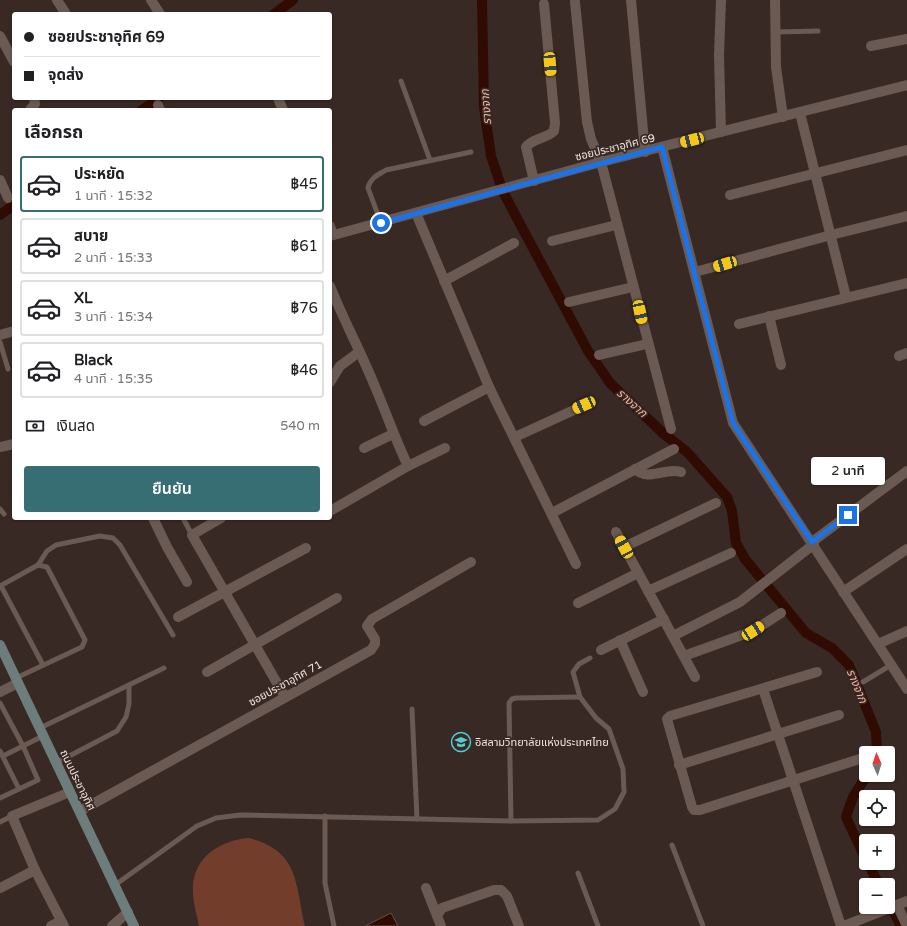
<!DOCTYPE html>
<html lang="th">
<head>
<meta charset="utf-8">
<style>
	:root { --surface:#fff; --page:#f2f2f2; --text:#202124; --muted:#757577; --line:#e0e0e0; --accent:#366e74 }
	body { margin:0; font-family:"Varela Round","Noto Sans Thai",sans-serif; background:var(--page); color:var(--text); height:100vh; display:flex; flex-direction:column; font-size:15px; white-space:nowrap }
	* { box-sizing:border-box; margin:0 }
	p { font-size:13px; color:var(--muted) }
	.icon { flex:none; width:22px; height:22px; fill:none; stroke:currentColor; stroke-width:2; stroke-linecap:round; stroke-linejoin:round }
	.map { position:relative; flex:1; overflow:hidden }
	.sheet { position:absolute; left:12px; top:108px; width:320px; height:412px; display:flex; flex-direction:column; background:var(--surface); border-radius:4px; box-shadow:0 1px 3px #0004 }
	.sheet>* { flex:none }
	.banner { position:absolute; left:12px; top:12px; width:320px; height:88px; border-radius:4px; box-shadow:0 1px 3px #0004; display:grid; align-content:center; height:88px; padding:0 12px; background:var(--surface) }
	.needle { width:26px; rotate:357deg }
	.buttons { position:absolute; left:859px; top:746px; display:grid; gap:8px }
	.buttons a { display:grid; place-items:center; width:36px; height:36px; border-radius:4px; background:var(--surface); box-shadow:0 1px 3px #0004; font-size:20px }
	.end { position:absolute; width:18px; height:18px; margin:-9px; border:5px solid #1a73e8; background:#fff; box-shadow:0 0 0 2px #fff }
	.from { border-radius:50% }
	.bubble { position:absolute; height:28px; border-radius:4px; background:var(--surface); box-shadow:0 1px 3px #0004; font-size:13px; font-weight:600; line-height:28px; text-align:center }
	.car { position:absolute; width:12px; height:24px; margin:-12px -6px; border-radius:5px; box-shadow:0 0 3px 1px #0007; background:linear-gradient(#f5c518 24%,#345 0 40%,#f5c518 0 76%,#345 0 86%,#f5c518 0) }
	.banner b { display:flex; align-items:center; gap:14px; height:38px; font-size:15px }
	.banner b+b { border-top:1px solid var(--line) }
	.banner i { width:10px; height:10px; background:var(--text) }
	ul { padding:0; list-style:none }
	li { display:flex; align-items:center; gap:12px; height:56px; margin:0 8px 6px; padding:0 4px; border:2px solid var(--line); border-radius:4px }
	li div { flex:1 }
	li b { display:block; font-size:15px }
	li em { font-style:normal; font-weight:600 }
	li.on { border-color:var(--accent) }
	li>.icon { width:36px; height:36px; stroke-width:1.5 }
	h2 { padding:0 12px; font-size:18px; line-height:48px }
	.pay { display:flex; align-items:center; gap:10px; height:44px; padding:0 12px; font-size:15px }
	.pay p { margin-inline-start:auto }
	.button { display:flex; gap:8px; margin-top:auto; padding:8px 12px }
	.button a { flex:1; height:46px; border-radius:4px; background:var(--accent); color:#fff; font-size:16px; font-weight:600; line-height:46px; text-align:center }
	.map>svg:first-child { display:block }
	.green { fill:#723e2b }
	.water { fill:#2f0b01; stroke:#694c44 }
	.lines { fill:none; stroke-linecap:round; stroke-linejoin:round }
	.canal { stroke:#2f0b01; stroke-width:10 }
	.service { stroke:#6b5a53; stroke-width:5 }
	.minor { stroke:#6b5a53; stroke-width:10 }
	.tertiary { stroke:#6b5a53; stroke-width:10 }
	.secondary { stroke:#6c7d7b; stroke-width:10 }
	.route { stroke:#1a73e8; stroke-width:5 }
	.labels { text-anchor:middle; stroke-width:3.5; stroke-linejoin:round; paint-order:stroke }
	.street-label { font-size:11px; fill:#f0e5e2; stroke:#382924 }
	.poi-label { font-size:11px; fill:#f0e5e2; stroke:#382924; text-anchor:start }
	.water-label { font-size:12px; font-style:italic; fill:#f3b49d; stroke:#382924 }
</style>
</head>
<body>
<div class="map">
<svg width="907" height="926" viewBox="0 0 907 926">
	<rect width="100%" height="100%" fill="#382924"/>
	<path class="green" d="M249,838C299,851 295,882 305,926H199C197,915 193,903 193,892C191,859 219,840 249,838Z"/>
	<path class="water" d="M391,913L398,926H365Z"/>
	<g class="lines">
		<g class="canal">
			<path d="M482,0L484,107L491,156L503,192L588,351L610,383L664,434L687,452L727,497L732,511L736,543L745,559L806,633L832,648L849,665L876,732L877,753"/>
			<path d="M274,14L293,0"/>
			<path d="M142,110L159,98"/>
			<path d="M0,215L14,205"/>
			<path d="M866,860L846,817L853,797L867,775"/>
			<path d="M868,863L879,885"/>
			<path d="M888,901L901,926"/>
		</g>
		<g class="service">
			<path d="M776,32L818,31"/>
			<path d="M401,81L430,160"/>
			<path d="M381,223L368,188C370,178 378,175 386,170L471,152"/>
			<path d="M0,342L8,369"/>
			<path d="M0,509L4,514"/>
			<path d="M183,518L192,535"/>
			<path d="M38,565L47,551L56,545L100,536L113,538L120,545L173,635"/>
			<path d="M0,586L38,565L47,567L85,640L82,647L16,678"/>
			<path d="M1,586L43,665"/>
			<path d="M863,682L891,665"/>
			<path d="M0,703L23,746L38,780L0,798"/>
			<path d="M412,709L417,819"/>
			<path d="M40,728L164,668"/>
			<path d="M0,751L19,789"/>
			<path d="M3,756L43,736"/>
			<path d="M56,763L117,731L126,717L129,704V685"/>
			<path d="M325,816V883L334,926"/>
			<path d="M511,821L509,703L512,699L516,698L580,697"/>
			<path d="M0,822L12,816"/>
			<path d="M672,845L703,926"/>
			<path d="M578,873L598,926"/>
			<path d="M115,885L197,826L216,818L240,815L511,821L598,820L615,809L624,792L623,769L609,729L596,718L580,697L573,672L579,664L590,658"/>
		</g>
		<g class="minor">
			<path d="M57,0L66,14"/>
			<path d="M151,0L160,14"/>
			<path d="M631,0L645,152"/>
			<path d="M721,0L719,55L721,132"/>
			<path d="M775,0L776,67L783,117"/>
			<path d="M575,2L587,122L591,139L601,162L671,429"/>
			<path d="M0,36L14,62"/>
			<path d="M871,46L907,39"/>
			<path d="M278,98L283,110"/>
			<path d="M158,105L160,110"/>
			<path d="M30,110L35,104L34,98"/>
			<path d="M800,113L846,297"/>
			<path d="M662,147L733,423L907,689"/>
			<path d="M0,180L8,198"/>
			<path d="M534,181L526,147C533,138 546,139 554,131L555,123L544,4"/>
			<path d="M730,195L907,150"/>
			<path d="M416,213L489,387L576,564"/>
			<path d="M330,226L333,235"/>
			<path d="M552,241L616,225"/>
			<path d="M695,272L831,235L907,216"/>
			<path d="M444,281L514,243"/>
			<path d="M330,286C344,321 362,354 376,389C387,415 396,441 408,466"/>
			<path d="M569,302L633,287"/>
			<path d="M769,316L781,365"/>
			<path d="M739,324L907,283"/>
			<path d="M599,355L647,344"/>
			<path d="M899,356L907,353"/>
			<path d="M330,382L340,366L359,352"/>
			<path d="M424,421L489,387"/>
			<path d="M515,437L585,405"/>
			<path d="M0,447L14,444"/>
			<path d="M364,448L393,434"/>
			<path d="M635,469C648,482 665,467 681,472"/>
			<path d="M330,511L408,466L445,448"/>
			<path d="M552,513L674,449"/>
			<path d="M153,518L167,547L187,582"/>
			<path d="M221,518L192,535L285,697"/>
			<path d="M616,532L695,677"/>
			<path d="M812,542L907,471"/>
			<path d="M624,547L716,503"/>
			<path d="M648,591L731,553"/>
			<path d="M843,592L907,549"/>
			<path d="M578,603L638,573"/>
			<path d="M178,617L306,548"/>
			<path d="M673,636L740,602L814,544"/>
			<path d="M620,640L643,692"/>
			<path d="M878,644L907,631"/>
			<path d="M601,650L664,619"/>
			<path d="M684,656L753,631L781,613"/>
			<path d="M207,672L337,598"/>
			<path d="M817,672L670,716L667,719L692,807L694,810H700L866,757"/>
			<path d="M763,689L841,926"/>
			<path d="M0,692L18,683"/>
			<path d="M679,765L839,715"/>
			<path d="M80,811L371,650L375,644V639L367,626L372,619L471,562"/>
			<path d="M0,888L35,870"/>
			<path d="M426,888L441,926"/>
			<path d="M897,905L907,926"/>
			<path d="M438,914L442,908L494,890H501L507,896L519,926"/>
			<path d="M51,926L61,921"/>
			<path d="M64,926L35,870L12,816L70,792"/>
			<path d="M112,926L128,912"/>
			<path d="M844,926L907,901"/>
		</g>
		<g class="tertiary">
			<path d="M330,236L601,162L907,85"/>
			<path d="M0,335L14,331"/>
		</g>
		<path class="secondary" d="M0,645L134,926"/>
	</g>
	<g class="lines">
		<path class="route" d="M381,223L662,147L733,423L812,542L848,515"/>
	</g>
	<defs>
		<g id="university-ring" transform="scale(1)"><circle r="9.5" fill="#382924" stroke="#52ccd5" stroke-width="1.5"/><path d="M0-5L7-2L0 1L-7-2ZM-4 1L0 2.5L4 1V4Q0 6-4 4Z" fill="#52ccd5"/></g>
	</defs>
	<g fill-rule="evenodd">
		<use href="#university-ring" x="461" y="742"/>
	</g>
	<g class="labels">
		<g class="street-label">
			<text transform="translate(615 147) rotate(-14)" y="4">ซอยประชาอุทิศ 69</text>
			<text transform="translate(285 683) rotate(-29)" y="4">ซอยประชาอุทิศ 71</text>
			<text transform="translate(78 780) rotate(64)" y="4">ถนนประชาอุทิศ</text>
		</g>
		<g class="poi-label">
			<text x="475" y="746">อิสลามวิทยาลัยแห่งประเทศไทย</text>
		</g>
		<g class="water-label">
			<text transform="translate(486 107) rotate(-94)" y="4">รางจาก</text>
			<text transform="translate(632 403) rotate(42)" y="4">รางจาก</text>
			<text transform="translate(857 686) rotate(68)" y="4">รางจาก</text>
		</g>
	</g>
</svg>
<div class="buttons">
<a><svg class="needle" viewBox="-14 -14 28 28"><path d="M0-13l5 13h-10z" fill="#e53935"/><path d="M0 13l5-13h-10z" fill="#757577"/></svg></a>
<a><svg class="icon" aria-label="locate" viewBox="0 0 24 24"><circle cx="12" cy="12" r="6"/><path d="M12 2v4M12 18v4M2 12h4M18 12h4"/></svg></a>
<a>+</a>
<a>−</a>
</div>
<i class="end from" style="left:381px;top:223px"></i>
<i class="end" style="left:848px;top:515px"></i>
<div class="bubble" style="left:811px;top:457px;width:74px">2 นาที</div>
<i class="car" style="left:550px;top:64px;rotate:175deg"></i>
<i class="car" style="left:692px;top:140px;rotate:255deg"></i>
<i class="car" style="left:725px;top:264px;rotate:254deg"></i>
<i class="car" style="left:640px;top:312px;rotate:168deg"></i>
<i class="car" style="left:584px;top:405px;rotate:246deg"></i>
<i class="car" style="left:624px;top:547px;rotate:331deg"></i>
<i class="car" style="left:753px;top:631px;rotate:57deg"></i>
<div class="banner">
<b><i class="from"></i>ซอยประชาอุทิศ 69</b>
<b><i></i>จุดส่ง</b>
</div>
<section class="sheet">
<h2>เลือกรถ</h2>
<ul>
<li class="on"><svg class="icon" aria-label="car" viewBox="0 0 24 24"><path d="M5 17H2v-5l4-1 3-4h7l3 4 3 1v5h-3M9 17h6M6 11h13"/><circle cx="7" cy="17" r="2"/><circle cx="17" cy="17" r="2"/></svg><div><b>ประหยัด</b><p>1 นาที · 15:32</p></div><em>฿45</em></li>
<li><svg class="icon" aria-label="car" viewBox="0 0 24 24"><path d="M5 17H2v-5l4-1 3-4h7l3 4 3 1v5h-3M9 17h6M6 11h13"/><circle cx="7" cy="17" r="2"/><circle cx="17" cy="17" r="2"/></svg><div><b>สบาย</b><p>2 นาที · 15:33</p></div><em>฿61</em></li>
<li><svg class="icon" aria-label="car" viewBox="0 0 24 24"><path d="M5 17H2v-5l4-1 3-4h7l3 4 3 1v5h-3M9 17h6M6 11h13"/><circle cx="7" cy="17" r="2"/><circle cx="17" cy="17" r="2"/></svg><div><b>XL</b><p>3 นาที · 15:34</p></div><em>฿76</em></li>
<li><svg class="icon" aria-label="car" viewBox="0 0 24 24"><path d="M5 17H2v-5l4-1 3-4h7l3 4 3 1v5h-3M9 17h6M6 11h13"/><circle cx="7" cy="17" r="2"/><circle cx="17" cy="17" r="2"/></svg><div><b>Black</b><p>4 นาที · 15:35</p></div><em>฿46</em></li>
</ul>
<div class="pay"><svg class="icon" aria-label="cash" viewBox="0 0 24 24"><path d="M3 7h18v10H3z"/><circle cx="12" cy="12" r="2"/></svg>เงินสด<p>540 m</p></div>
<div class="button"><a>ยืนยัน</a></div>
</section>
</div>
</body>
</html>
